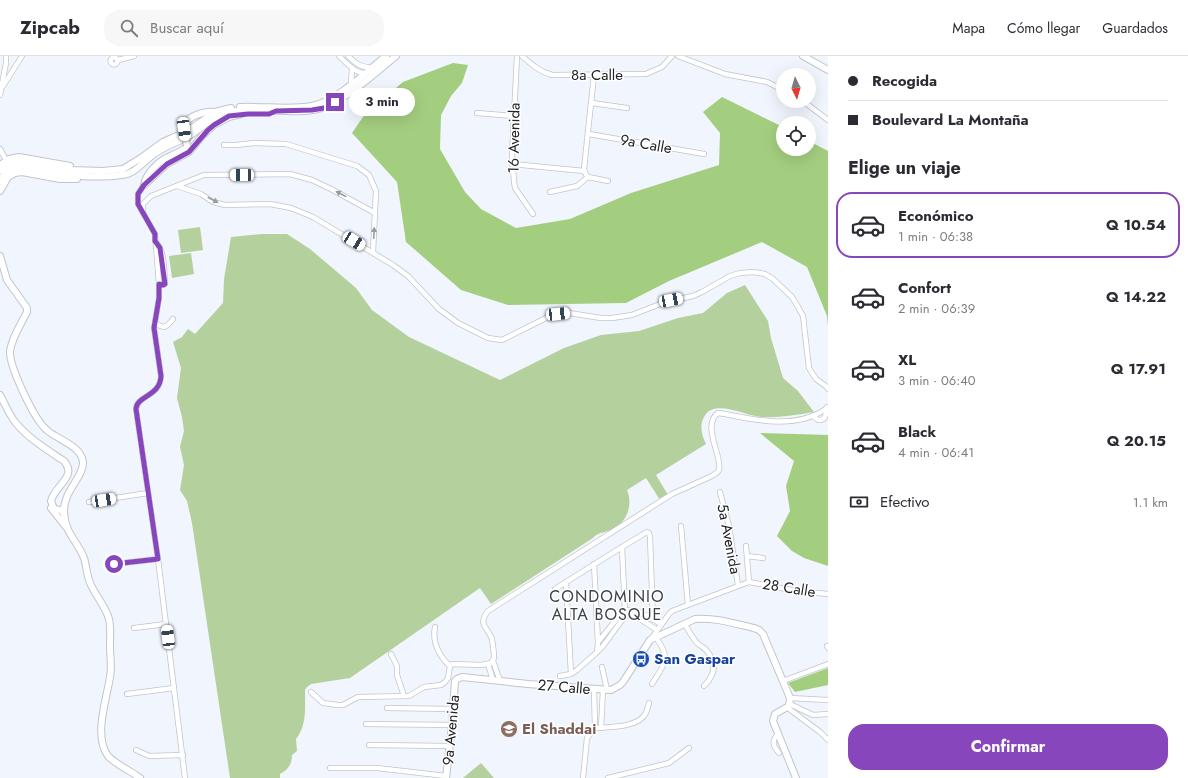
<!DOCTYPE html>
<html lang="es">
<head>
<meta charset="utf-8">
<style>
	:root { --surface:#fff; --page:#f7f7f7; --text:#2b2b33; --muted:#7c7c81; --line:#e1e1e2; --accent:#8746bb }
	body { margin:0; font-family:Jost,sans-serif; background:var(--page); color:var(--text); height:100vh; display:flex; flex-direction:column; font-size:15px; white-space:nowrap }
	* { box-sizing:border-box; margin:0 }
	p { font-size:13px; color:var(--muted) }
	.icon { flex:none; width:22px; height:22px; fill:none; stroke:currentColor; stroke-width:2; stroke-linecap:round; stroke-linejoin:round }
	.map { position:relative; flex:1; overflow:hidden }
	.details { display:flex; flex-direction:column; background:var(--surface); width:360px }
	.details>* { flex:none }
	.hud { display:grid; align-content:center; height:88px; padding:0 20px; background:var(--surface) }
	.needle { width:26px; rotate:175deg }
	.controls { position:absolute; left:776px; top:12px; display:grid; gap:8px }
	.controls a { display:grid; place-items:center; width:40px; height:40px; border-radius:50%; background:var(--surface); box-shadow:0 4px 16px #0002; font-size:20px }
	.end { position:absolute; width:18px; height:18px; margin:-9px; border:5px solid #8746bb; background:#fff; box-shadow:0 0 0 2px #fff }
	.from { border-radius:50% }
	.bubble { position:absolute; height:28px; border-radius:14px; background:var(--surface); box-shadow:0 4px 16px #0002; font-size:13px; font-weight:700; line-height:28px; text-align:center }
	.car { position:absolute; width:12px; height:24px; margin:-12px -6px; border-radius:5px; box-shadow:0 0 3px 1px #0007; background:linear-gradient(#fff 24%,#345 0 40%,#fff 0 76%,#345 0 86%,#fff 0) }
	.hud b { display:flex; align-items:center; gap:14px; height:38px; font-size:15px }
	.hud b+b { border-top:1px solid var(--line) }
	.hud i { width:10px; height:10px; background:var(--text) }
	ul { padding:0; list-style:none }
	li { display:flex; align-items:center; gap:12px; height:66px; margin:0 8px 6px; padding:0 12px; border:2px solid transparent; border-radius:16px }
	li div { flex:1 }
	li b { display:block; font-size:15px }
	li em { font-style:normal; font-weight:700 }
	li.active { border-color:var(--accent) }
	li>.icon { width:36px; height:36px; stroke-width:1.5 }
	h2 { padding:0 20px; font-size:18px; line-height:48px }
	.pay { display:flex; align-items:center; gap:10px; height:44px; padding:0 20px; font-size:15px }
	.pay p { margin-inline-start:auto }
	.primary-button { display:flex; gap:8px; margin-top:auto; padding:8px 20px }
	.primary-button a { flex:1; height:46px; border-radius:16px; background:var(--accent); color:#fff; font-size:16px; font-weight:700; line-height:46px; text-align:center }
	header { display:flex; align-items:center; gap:24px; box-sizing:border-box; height:56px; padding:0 20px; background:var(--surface); border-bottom:1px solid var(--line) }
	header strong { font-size:19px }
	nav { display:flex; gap:22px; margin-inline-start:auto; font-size:14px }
	.search { width:280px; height:36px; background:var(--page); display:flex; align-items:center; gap:10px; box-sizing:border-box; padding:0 14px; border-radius:16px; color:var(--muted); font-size:15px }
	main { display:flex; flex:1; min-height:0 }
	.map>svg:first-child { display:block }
	.green { fill:#b4d19d }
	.forest { fill:#a4ce7f }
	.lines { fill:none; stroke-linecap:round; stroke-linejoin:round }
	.street-casing { stroke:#c0c5cd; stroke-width:6 }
	.secondary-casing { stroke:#c0c5cd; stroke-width:8 }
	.street { stroke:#fff; stroke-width:4.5 }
	.secondary { stroke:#fff; stroke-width:6 }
	.secondary-bridge-casing { stroke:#c0c5cd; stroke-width:8; stroke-linecap:butt }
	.secondary-bridge { stroke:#fff; stroke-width:6 }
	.oneway { fill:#9b9c9d }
	.route { stroke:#8746bb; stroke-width:5 }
	.labels { text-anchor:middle; stroke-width:3; stroke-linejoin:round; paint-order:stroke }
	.street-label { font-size:15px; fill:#202225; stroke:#fff }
	.transit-label { font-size:15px; font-weight:bold; fill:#164399; stroke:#fff; text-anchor:start }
	.education-label { font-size:15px; font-weight:bold; fill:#785e54; stroke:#fff; text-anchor:start }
	.neighbourhood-label { font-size:16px; letter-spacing:1px; fill:#3e4249; stroke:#fff }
</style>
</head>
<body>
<header>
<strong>Zipcab</strong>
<div class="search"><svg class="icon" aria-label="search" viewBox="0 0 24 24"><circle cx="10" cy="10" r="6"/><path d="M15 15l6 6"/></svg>Buscar aquí</div>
<nav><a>Mapa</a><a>Cómo llegar</a><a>Guardados</a></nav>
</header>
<main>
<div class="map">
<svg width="828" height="722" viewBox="0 0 828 722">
	<rect width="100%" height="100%" fill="#f1f5fe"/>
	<g class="green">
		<path d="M200,171L203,194L181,197L178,174Z"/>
		<path d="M262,178H287L310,193L356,232L372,254L409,281L500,324L564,292L601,279L639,275L678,262L703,257L727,237L745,229L768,265L771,282L783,322L798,335L814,356C796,359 779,362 761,361C745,360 714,342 704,361C699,370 702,380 706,388L656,419L668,439L660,444L646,422L627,434C633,448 628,465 613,473C606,477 599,475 593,482L491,548L480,532L350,622L311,628L307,631L305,634C305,652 307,669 296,683L297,695L292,699C292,708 288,714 280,718V722H230L192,467L187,445L180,434L184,409L180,391L184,375L182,361L177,342L181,312L173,286L182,281L188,273L195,278L223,247L224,223L231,181Z"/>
		<path d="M191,197L194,218L172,222L169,200Z"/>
		<path d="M481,707L494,722H463Z"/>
	</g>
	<g class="forest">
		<path d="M453,7L468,9L462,27L451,40L441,59L440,93L465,136L481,153L516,172L570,163L631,137L719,109L720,77L703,56L722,41L783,71V93H809V85L828,95V270L827,260L807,211L762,186L669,225L626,247L508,249L461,234L406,186L397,126L352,77L365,58L403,26Z"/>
		<path d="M760,377L828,379V510L804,502L792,495L777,480L790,455L786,430L794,405Z"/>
		<path d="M828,612V629L795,636L788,627Z"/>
	</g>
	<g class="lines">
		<g class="street-casing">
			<g id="street">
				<path d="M339,0C361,22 365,22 388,3"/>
				<path d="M348,0C356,8 361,12 373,11"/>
				<path d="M517,0L512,100L514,125L515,132L533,158"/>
				<path d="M522,0C531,8 540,16 552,19L646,18L662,11L672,0"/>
				<path d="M678,0L725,18L767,26L783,34"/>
				<circle cx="114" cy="5" r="3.5"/>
				<path d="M118,4L134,0"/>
				<path d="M351,28L352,13"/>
				<path d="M3,30L22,0"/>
				<path d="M0,39L6,7V0"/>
				<path d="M803,45L828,64"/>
				<path d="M592,47L627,52"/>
				<path d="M477,57L514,60"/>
				<path d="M589,78L704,98"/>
				<path d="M224,89H236L254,87L286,88L357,110L369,119L376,135L373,196"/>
				<path d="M0,93L6,104"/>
				<path d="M512,108L584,115"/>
				<path d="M588,121L585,117L584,113L594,19"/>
				<path d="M588,121L608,125"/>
				<path d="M144,129L138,138V148L155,178L159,228V242L154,272L161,320C160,341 137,339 136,353L158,503L185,722"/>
				<path d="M177,130L201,138L213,146L225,149L270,148L291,152L313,161L393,209L408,220L439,253L458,267L488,282L502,284L548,261L558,257H569L601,262H612L632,259L665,246L693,240L702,236L730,220L740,217L753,216L765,218L773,223L792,241L798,251L803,260L809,312L816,323L827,331L828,333"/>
				<path d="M550,136L577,130L588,121"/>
				<path d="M143,156V148L151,140L204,119L290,118L312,124L331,133L375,157"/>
				<path d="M155,185C165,194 164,215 165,228L163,229L159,228"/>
				<path d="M155,266C163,274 167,271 173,263"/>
				<path d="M813,360L818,364C826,365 826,358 827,351"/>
				<path d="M720,436L729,470L738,529"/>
				<path d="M89,446L148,437"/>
				<path d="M681,470L688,549"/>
				<path d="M746,490L749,526"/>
				<path d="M622,491L625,556"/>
				<path d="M747,500L763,502"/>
				<path d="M114,508L158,503"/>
				<path d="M594,508L598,586"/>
				<path d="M566,526L571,618"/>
				<path d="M555,533L622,491L647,476L649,477L650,481L653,563"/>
				<path d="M685,568C688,574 692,581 697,587C700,590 704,591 706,594C718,607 715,619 704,630"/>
				<path d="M435,571C432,586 439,600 450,610"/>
				<path d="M134,572L166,568"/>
				<path d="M651,583L669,558L672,555L749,526L797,535L828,538"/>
				<path d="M827,590L828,592"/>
				<path d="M597,596L598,586L624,554L638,555L661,568"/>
				<path d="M391,598L397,610V619L404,640"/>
				<path d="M493,605L500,625"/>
				<path d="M488,608L493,624"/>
				<path d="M602,611L607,634"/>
				<path d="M560,620L571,618L577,614L595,598L603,590L625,560L634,559L657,574"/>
				<path d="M783,625L828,608"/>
				<path d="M652,628C664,609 672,602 656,582"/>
				<path d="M311,636L323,647L338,649H343L358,641L409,640L424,631L441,629L445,626L448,622L450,610L452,608L481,609L491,607L494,602C494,596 493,589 492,583C488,571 477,569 488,555L672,438L712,420C714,418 718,417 719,414C723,402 701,369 718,357L725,358C758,365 799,373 827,352"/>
				<path d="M127,638L174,632"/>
				<path d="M790,642L828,644"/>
				<path d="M790,648L813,659L828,658"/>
				<path d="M387,652L453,653"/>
				<path d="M788,652L820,676L828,684"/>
				<path d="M366,668L452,669"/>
				<path d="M595,672C609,671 638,672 646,657C647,654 648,650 649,647"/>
				<path d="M601,672L603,634"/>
				<path d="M778,678C771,685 773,690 779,697"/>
				<path d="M369,689L450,690"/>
				<path d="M136,694L149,700L183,699"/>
				<path d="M330,712H377L446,720"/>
				<path d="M583,722L587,682L595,672L594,633"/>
				<path d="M608,722L669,707L689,692"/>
			</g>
		</g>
		<g class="secondary-casing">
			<g id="secondary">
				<path d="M803,0L828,14"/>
				<path d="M240,51C264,50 289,54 312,50C337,45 366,16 386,0"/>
				<path d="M184,73C184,60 205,55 215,56"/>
				<path d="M0,109L9,103L19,101L70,110"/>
				<path d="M0,115L9,108L20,106L70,114L103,115L123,113L141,102L163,86L188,75L215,56L231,52"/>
				<path d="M0,125C4,118 8,113 16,112C28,110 43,115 55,117C75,120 102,122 122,119C135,118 144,105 154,98C165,90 178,86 189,80C199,74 207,66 217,61C245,47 282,59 313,54C340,50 375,17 396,0"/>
				<path d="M145,125C148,117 157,107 164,103C171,99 183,96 187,90"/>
				<path d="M144,129L167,108L189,96L203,79L214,69L229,61L241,58"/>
				<path d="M0,135L8,121L15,117L22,116L60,123H77"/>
				<path d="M0,200L7,224L27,252V256C21,268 12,281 10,295C9,310 35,366 48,375C59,384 81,390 83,406C84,421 63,435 64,456C65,478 77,484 84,502C87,512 87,523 92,531C97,541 106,552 109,563C111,572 110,582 110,590C110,600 112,611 110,621C107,642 93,680 108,700C115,708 131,715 140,722"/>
				<path d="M0,339C5,348 9,358 15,366C29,383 46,393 64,405C78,421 54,430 51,445L54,453L61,454L64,458"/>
				<path d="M51,452L66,471"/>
				<path d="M446,722L452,669L455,625L457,623L462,621L528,628L611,634L620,629L623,626L650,584L695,563C714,561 736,568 754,572L759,574L763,578L790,642L789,650L775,658L773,665L796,722"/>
			</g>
		</g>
		<use href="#street" class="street"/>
		<use href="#secondary" class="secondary"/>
		<g class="secondary-bridge-casing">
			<path id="secondary-bridge" d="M184,73L187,90"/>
		</g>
		<use href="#secondary-bridge" class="secondary-bridge"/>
	</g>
	<defs><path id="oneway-solid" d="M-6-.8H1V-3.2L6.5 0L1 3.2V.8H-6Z"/></defs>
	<g class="oneway">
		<use href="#oneway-solid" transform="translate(341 138) rotate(-152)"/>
		<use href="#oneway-solid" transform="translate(213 144) rotate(27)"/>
		<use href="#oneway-solid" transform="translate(374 177) rotate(-87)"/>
	</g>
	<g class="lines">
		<path class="route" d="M114,508L158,503L136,353C137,339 160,341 161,320L154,272L159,242V228L163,229L165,228L160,192L155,185V178L138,148V138L144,129L167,108L189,96L208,74L214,69L229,60L248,58H269L276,55L312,54L324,52L335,46"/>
	</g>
	<defs>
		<g id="bus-disc" transform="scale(0.9)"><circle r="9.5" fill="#1a4fb4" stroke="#fff"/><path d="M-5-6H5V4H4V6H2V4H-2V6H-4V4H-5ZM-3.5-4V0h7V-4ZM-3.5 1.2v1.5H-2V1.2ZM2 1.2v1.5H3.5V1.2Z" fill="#fff"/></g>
		<g id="school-disc" transform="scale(0.9)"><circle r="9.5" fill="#8d6e63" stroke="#fff"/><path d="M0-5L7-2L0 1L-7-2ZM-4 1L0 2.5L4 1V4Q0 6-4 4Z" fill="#fff"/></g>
	</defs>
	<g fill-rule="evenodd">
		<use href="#bus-disc" x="641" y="603"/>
		<use href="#school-disc" x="509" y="673"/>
	</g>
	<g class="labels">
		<g class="street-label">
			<text x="597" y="24">8a Calle</text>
			<text transform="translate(514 82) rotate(-89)" y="5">16 Avenida</text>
			<text transform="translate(646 88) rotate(10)" y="5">9a Calle</text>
			<text transform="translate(729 483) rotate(79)" y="5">5a Avenida</text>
			<text transform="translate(789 532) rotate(9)" y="5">28 Calle</text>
			<text transform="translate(564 631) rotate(5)" y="5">27 Calle</text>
			<text transform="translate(451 674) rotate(-85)" y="5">9a Avenida</text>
		</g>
		<g class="transit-label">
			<text x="654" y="608">San Gaspar</text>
		</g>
		<g class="education-label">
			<text x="522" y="678">El Shaddai</text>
		</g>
		<g class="neighbourhood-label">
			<text x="607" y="546">CONDOMINIO<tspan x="607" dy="18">ALTA BOSQUE</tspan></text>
		</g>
	</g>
</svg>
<div class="controls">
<a><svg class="needle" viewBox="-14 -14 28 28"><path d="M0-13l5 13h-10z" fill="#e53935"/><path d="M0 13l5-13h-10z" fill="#7c7c81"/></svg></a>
<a><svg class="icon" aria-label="locate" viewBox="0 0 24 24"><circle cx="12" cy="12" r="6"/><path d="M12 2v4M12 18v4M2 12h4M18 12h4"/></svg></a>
</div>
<i class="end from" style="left:114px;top:508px"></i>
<i class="end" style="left:335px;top:46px"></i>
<div class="bubble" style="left:349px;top:32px;width:66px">3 min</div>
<i class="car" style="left:184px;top:73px;rotate:172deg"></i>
<i class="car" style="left:242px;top:119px;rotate:271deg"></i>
<i class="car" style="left:354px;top:185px;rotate:121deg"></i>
<i class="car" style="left:671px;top:244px;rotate:79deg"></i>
<i class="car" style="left:558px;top:258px;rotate:84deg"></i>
<i class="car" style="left:104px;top:444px;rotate:81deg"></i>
<i class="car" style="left:168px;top:581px;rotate:353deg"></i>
</div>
<section class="details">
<div class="hud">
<b><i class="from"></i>Recogida</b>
<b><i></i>Boulevard La Montaña</b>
</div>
<h2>Elige un viaje</h2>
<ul>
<li class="active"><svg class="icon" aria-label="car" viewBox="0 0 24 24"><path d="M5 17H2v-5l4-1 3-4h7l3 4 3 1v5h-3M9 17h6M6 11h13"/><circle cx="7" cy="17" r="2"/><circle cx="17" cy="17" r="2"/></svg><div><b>Económico</b><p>1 min · 06:38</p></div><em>Q 10.54</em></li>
<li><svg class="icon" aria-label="car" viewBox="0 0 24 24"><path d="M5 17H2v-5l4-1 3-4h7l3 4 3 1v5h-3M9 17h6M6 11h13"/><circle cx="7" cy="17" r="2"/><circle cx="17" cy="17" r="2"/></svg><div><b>Confort</b><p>2 min · 06:39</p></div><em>Q 14.22</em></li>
<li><svg class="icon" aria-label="car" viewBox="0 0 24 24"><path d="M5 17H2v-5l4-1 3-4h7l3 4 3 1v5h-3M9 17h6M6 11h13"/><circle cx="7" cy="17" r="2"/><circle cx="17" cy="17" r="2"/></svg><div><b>XL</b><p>3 min · 06:40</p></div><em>Q 17.91</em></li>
<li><svg class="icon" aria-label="car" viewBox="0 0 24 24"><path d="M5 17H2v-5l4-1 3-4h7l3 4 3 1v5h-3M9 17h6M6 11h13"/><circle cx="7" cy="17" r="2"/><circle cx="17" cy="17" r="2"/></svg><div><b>Black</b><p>4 min · 06:41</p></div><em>Q 20.15</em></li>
</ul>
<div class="pay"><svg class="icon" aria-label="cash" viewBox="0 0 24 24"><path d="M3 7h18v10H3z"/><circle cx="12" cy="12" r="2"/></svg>Efectivo<p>1.1 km</p></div>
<div class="primary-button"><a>Confirmar</a></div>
</section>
</main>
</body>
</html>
